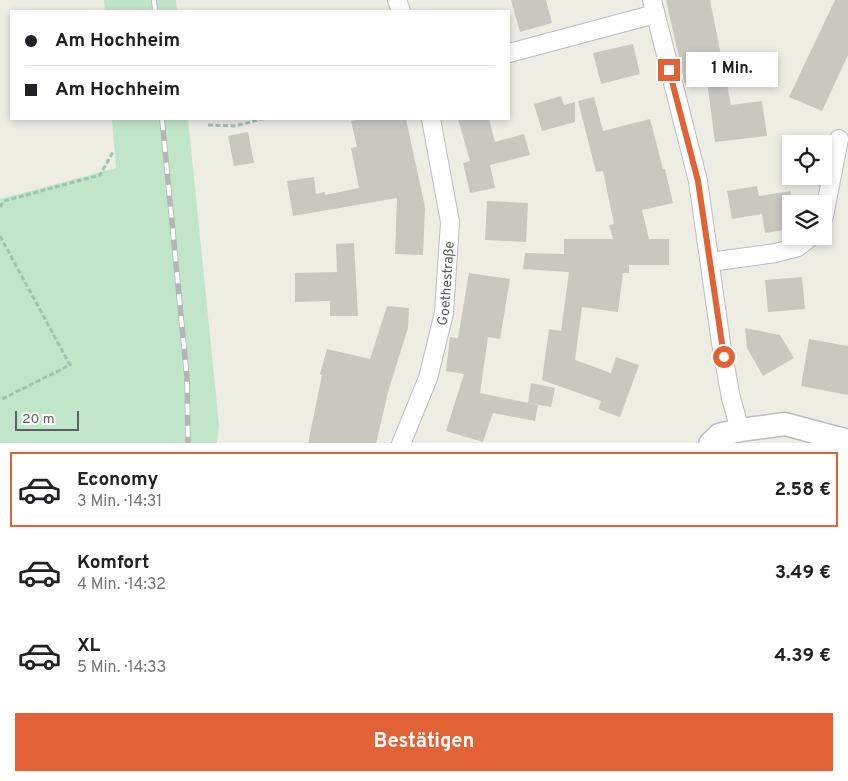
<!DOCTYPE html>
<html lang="de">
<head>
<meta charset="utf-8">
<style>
	:root { --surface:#fff; --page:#f6f6f6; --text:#202124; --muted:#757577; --line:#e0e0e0; --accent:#e36235 }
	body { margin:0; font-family:Overpass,sans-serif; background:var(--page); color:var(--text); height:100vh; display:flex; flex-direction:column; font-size:19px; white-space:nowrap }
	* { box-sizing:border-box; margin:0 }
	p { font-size:16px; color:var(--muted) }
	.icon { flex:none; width:28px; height:28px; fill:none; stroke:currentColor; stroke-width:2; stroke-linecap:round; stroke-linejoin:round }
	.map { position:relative; height:443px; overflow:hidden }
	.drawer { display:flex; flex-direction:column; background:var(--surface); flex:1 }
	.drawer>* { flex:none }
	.banner { position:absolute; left:10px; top:10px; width:500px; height:110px; border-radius:0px; box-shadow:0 2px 8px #0003; display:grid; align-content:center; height:110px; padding:0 15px; background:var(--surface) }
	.controls { position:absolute; left:782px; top:135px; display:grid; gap:10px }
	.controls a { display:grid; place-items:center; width:50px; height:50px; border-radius:0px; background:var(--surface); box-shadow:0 2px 8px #0003; font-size:25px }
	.scale { position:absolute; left:15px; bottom:12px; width:64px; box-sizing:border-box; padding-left:5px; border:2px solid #5c5e64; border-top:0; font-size:14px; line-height:18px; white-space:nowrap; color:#5c5e64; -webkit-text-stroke:4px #fff; paint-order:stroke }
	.end { position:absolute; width:22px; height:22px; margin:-11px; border:6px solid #e36235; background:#fff; box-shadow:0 0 0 2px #fff }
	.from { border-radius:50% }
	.bubble { position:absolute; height:35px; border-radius:0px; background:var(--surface); box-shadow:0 2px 8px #0003; font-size:16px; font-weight:700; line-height:35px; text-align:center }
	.banner b { display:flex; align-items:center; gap:18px; height:48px; font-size:19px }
	.banner b+b { border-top:1px solid var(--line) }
	.banner i { width:12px; height:12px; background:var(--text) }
	ul { padding:9px 0 0; list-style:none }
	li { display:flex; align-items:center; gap:15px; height:75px; margin:0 10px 8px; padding:0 5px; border:2px solid transparent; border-radius:0px }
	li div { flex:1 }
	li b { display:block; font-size:19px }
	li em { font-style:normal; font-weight:700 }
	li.active { border-color:var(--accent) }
	li>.icon { width:45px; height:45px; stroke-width:1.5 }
	.button { display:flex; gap:10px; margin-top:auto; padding:10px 15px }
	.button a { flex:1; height:58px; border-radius:0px; background:var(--accent); color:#fff; font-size:20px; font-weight:700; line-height:58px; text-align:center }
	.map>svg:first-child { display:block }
	.green { fill:#c1e5c8 }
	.building { fill:#c9c8c0 }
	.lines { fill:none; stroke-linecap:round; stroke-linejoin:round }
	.minor-casing { stroke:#bbbcc2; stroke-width:20 }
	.tertiary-casing { stroke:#bbbcc2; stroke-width:25 }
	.path { stroke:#9bc5af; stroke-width:3; stroke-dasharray:5 2.5; stroke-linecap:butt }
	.minor { stroke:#fff; stroke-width:18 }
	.tertiary { stroke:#fff; stroke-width:22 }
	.rail-casing { stroke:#b4b5b5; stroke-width:5.5 }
	.rail { stroke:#fff; stroke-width:4; stroke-dasharray:11; stroke-linecap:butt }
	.route { stroke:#e36235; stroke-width:6 }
	.labels { text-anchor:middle; stroke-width:4; stroke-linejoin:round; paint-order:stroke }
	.street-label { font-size:14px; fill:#5c5e64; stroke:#fff }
</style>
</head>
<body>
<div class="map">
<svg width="848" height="444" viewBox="0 0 848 444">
	<rect width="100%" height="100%" fill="#eeede4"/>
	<g class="green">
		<path d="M104,0H176L177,11H105Z"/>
		<path d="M112,119H188L219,425L217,443H0V199L116,168Z"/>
	</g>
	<g class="building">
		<path d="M511,0H546L552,23L520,32Z"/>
		<path d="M666,0H710L731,105L762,101L767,136L715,142L707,81L685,85Z"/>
		<path d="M835,0H848V55L822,111L789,97Z"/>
		<path d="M633,44L640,74L601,84L593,53Z"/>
		<path d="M561,96L564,105L575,102V122L542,131L534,104Z"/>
		<path d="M594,97L603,131L650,119L663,169H665L673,203L642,210L649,239H669V265H629V273H623L618,312L582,307L575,360L611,373L616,357L639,365L620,417L598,409L601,401L542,380L549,329L561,331L569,272L523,269L525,253L564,254V239H613L609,225L614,224L603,171L596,172L578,101Z"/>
		<path d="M362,119H406L425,207L423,255L395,254L397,198L293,216L287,181L314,177L316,194L325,192V195L359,188L351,148L357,147L351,121Z"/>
		<path d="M458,119H489L495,142L524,134L530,155L490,165L495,188L470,193L463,163L470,161Z"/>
		<path d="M248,132L254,163L234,166L228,136Z"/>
		<path d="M757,186L759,196L791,191V229L765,233L762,214L732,219L727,191Z"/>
		<path d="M487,201L528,203L526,242L485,240Z"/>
		<path d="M354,243L358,316H330V301L295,302V273L337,272L336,244Z"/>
		<path d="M469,273L510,279L500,339L488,337L480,393L538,405L535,421L493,413L483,442L446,431L464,374L446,371L450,337L458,338Z"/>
		<path d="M802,277L805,309L768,312L765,280Z"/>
		<path d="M387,306L409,308L408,328L388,392L376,444H308L322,375L320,374L327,349L370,359Z"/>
		<path d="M745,328L780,335L794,358L763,376L747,348Z"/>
		<path d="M809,339L848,346V395L801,386Z"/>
		<path d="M531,383L555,388L551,407L528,403Z"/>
	</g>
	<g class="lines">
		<g class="minor-casing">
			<g id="minor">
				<path d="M397,0L401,11"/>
				<path d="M652,0L698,181L721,343L731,398L740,430"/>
				<path d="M509,53L655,14"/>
				<path d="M824,216L839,139"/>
				<path d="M710,262L776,253L798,247L812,236"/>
				<path id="s1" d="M401,444L428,378L444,313L450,222L431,119"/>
			</g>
		</g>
		<g class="tertiary-casing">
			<path id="tertiary" d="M710,444L719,435L740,430L785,424L848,441"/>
		</g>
		<g class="path">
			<path d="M208,125L235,126L262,119"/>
			<path d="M0,207L4,201L100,175L113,152"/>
			<path d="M0,236L70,365L0,400"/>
		</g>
		<use href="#minor" class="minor"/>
		<use href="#tertiary" class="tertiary"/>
		<g class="rail-casing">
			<g id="rail">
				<path d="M154,0L155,11"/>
				<path d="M162,119L187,378L188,444"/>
			</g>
		</g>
		<use href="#rail" class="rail"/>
	</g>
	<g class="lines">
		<path class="route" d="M669,70L698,181L724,357"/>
	</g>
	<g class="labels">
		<g class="street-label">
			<text dy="5" stroke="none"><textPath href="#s1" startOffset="168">Goethestraße</textPath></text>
		</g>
	</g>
</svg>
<div class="controls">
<a><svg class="icon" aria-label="locate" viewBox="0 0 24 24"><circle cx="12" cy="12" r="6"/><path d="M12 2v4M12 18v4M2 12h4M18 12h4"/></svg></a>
<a><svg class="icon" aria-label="layers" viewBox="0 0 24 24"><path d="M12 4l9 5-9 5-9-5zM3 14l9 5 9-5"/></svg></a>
</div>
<div class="scale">20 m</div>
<i class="end from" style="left:724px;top:357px"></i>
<i class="end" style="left:669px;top:70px"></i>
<div class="bubble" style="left:686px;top:52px;width:92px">1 Min.</div>
<div class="banner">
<b><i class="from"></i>Am Hochheim</b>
<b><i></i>Am Hochheim</b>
</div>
</div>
<section class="drawer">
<ul>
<li class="active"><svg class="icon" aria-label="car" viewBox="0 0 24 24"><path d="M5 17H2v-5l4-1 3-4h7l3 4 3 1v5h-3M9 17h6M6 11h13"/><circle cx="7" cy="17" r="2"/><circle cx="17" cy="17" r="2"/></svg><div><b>Economy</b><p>3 Min. · 14:31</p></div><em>2.58 €</em></li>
<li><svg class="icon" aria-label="car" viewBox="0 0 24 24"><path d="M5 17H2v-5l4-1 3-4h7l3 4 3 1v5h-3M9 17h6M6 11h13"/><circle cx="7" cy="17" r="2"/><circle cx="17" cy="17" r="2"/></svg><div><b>Komfort</b><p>4 Min. · 14:32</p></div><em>3.49 €</em></li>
<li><svg class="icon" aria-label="car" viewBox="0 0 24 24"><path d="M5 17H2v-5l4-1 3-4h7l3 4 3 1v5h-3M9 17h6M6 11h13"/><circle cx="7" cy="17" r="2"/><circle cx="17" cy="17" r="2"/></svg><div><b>XL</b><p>5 Min. · 14:33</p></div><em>4.39 €</em></li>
</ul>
<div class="button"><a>Bestätigen</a></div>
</section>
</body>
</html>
